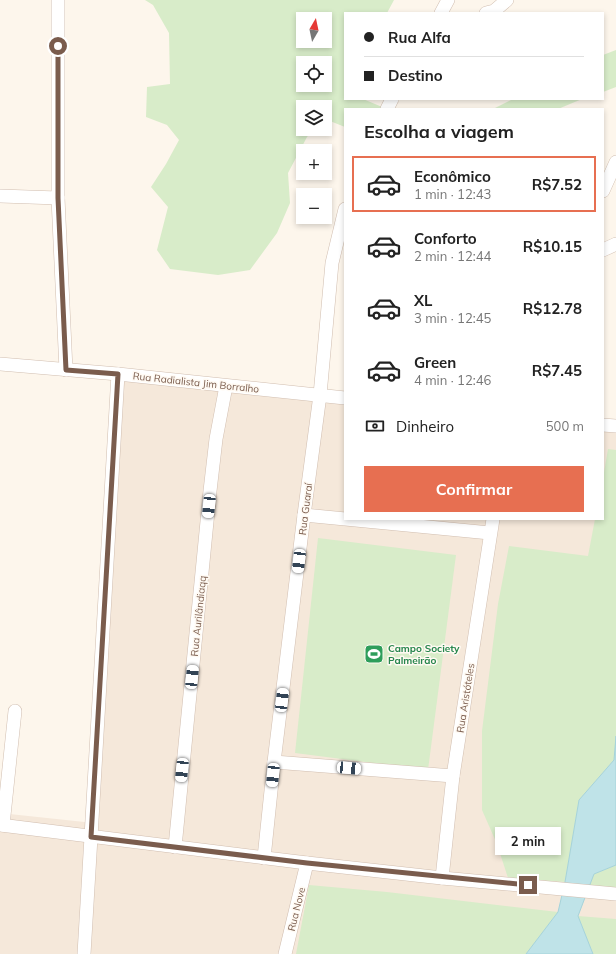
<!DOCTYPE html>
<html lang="pt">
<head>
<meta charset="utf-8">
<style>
	:root { --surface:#fff; --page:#f2f2f2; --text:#222; --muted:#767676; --line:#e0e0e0; --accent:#e76f51 }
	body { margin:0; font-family:Mulish,sans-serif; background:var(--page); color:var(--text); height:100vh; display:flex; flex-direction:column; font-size:15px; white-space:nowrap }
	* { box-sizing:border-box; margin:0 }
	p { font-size:13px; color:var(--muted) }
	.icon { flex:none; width:22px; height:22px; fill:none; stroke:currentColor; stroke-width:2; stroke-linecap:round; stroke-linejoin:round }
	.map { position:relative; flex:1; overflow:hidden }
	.side { position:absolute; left:344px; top:108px; width:260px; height:412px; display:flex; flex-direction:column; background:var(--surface); border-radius:0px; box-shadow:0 2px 6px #0003 }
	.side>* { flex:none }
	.guide { position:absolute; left:344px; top:12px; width:260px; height:88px; border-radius:0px; box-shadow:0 2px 6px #0003; display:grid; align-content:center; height:88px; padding:0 20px; background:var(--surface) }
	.needle { width:26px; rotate:9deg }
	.tools { position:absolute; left:296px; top:12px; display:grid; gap:8px }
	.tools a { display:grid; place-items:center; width:36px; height:36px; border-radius:0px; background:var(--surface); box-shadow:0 2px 6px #0003; font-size:20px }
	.end { position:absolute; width:18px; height:18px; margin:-9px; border:5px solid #7a5c4d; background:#fff; box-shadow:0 0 0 2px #fff }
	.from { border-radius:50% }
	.bubble { position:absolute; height:28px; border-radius:0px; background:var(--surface); box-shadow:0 2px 6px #0003; font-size:13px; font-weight:700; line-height:28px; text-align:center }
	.car { position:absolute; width:12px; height:24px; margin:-12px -6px; border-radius:5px; box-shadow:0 0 3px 1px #0007; background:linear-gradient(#fff 24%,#345 0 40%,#fff 0 76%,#345 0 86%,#fff 0) }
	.guide b { display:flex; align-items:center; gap:14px; height:38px; font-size:15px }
	.guide b+b { border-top:1px solid var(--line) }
	.guide i { width:10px; height:10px; background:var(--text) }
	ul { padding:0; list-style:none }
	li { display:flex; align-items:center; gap:12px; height:56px; margin:0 8px 6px; padding:0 12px; border:2px solid transparent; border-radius:0px }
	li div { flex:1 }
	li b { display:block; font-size:15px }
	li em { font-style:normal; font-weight:700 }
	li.on { border-color:var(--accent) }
	li>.icon { width:36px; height:36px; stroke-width:1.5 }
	h2 { padding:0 20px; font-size:18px; line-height:48px }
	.pay { display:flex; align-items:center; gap:10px; height:44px; padding:0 20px; font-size:15px }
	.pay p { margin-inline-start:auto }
	.primary-button { display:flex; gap:8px; margin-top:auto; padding:8px 20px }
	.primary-button a { flex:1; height:46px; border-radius:0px; background:var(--accent); color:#fff; font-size:16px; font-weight:700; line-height:46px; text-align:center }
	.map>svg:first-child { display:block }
	.residential { fill:#f5e8da }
	.green { fill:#d8ecc9; fill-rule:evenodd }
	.water { fill:#bfe3e8; stroke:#a5d3da }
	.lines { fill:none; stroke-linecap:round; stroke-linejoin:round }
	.minor-casing { stroke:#d1beb0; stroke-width:14 }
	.minor { stroke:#fff; stroke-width:13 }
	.route { stroke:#7a5c4d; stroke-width:5 }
	.labels { text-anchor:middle; stroke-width:3; stroke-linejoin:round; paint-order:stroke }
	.street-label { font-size:10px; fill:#7a5c4d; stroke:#fffaf3 }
	.leisure-label { font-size:10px; font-weight:bold; fill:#27864d; stroke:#fffaf3; text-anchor:start }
</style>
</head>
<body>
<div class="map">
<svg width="616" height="954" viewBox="0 0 616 954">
	<rect width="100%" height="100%" fill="#fdf6ec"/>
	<path class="residential" d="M118,375L345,399V519H603V426L616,427V954H0V813L94,823Z"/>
	<g class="green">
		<path d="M145,0H394L387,13H345V99H363L387,109H345V127L325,119V107H303V129H314L307,137L288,173L290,203L277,233L250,270L218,275L170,269L157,250L168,207L151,187L166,164L179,140L167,125L146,117L147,87L170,84L169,33L153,5ZM303,19H325V41H303ZM303,63H325V85H303Z"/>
		<path d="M616,50V87L603,92V55Z"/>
		<path d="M513,99H582L558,109H493Z"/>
		<path d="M608,449L616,450V736L614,760L579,800L565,882L508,878L497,844L482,810V731L498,604L509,546L588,556L595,519H603V478Z"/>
		<path d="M318,538L456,555L428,770L295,753Z"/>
		<path d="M616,865V889L589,887L594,874Z"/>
		<path d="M309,885L387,892L558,912L526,954H296Z"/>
		<path d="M578,916L616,919V954H593Z"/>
	</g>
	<path class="water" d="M616,736V865L594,874L578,916L593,954H526L558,912L565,882L579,800L614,760Z"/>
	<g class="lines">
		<g class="minor-casing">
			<g id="minor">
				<path d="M58,0V198L66,370"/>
				<path d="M441,13L448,0"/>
				<path d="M486,13L494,11L507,0"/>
				<path d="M387,109L392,99"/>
				<path d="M603,191L616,162"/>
				<path d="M0,196L58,198"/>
				<path d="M603,250L616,244"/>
				<path d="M0,364L118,374L345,398"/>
				<path d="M603,425L616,426"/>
				<path d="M304,515L490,533"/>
				<path d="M274,762L453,776"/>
				<path d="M0,825L307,863L442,878L616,894"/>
				<path d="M3,825L15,711"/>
				<path d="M175,847L210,491L216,439L226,386"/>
				<path d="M264,858L274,762L304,515L320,395L332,263L345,209"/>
				<path d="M442,878L453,776L493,519"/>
				<path d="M84,954L91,837L118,374"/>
				<path d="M285,954L307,863"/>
			</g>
		</g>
		<use href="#minor" class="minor"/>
	</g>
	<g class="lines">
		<path class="route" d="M58,46V198L66,370L118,374L91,837L307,863L528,885"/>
	</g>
	<defs>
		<g id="stadium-square" transform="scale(1)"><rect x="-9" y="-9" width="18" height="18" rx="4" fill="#2e9e5b" stroke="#fffaf3"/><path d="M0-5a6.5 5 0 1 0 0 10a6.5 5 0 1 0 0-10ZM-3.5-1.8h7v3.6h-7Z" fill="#fff"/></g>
	</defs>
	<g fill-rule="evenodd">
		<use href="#stadium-square" x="374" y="654"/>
	</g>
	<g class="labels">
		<g class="street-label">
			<text transform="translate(196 382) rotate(6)" y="4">Rua Radialista Jim Borralho</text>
			<text transform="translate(305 509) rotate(-83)" y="4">Rua Guaraí</text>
			<text transform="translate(198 616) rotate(-84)" y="4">Rua Aurilândiaqq</text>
			<text transform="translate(465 698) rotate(-81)" y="4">Rua Aristóteles</text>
			<text transform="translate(296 909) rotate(-76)" y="4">Rua Nove</text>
		</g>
		<g class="leisure-label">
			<text x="388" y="652">Campo Society<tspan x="388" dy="12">Palmeirão</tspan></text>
		</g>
	</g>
</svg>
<div class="tools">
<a><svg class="needle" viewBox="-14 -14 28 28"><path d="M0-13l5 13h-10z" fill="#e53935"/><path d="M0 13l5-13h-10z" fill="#767676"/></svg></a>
<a><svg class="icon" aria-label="locate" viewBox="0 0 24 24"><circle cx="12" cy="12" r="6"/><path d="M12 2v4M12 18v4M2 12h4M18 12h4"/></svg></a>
<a><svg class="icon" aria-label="layers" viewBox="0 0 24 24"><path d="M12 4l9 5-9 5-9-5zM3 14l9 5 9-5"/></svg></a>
<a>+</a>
<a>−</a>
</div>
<i class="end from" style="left:58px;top:46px"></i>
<i class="end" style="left:528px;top:885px"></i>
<div class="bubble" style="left:495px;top:827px;width:66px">2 min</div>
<i class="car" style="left:209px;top:506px;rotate:186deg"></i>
<i class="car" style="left:299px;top:561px;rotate:187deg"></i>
<i class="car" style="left:192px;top:677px;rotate:6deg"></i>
<i class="car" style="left:282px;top:700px;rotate:7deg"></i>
<i class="car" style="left:349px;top:768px;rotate:95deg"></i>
<i class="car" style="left:182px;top:770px;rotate:186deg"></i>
<i class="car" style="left:273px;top:775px;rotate:186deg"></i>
<div class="guide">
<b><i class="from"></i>Rua Alfa</b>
<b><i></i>Destino</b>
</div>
<section class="side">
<h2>Escolha a viagem</h2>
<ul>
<li class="on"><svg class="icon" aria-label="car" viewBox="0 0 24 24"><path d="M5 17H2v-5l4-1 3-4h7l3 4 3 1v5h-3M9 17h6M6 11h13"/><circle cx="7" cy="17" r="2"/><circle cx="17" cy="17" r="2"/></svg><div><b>Econômico</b><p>1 min · 12:43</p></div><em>R$7.52</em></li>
<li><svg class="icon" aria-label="car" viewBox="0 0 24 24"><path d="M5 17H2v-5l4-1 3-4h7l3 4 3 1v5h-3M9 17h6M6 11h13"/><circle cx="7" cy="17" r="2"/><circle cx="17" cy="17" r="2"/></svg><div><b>Conforto</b><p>2 min · 12:44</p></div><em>R$10.15</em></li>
<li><svg class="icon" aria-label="car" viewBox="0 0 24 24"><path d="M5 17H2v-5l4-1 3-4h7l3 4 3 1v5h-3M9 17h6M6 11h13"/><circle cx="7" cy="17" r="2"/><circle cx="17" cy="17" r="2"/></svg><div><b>XL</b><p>3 min · 12:45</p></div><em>R$12.78</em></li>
<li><svg class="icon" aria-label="car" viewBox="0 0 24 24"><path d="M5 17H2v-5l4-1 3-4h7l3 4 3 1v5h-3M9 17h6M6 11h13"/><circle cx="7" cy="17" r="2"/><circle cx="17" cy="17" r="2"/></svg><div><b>Green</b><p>4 min · 12:46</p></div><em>R$7.45</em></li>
</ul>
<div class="pay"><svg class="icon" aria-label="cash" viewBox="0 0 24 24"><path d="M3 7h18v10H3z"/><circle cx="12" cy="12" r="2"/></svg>Dinheiro<p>500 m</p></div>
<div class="primary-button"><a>Confirmar</a></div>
</section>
</div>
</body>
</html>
